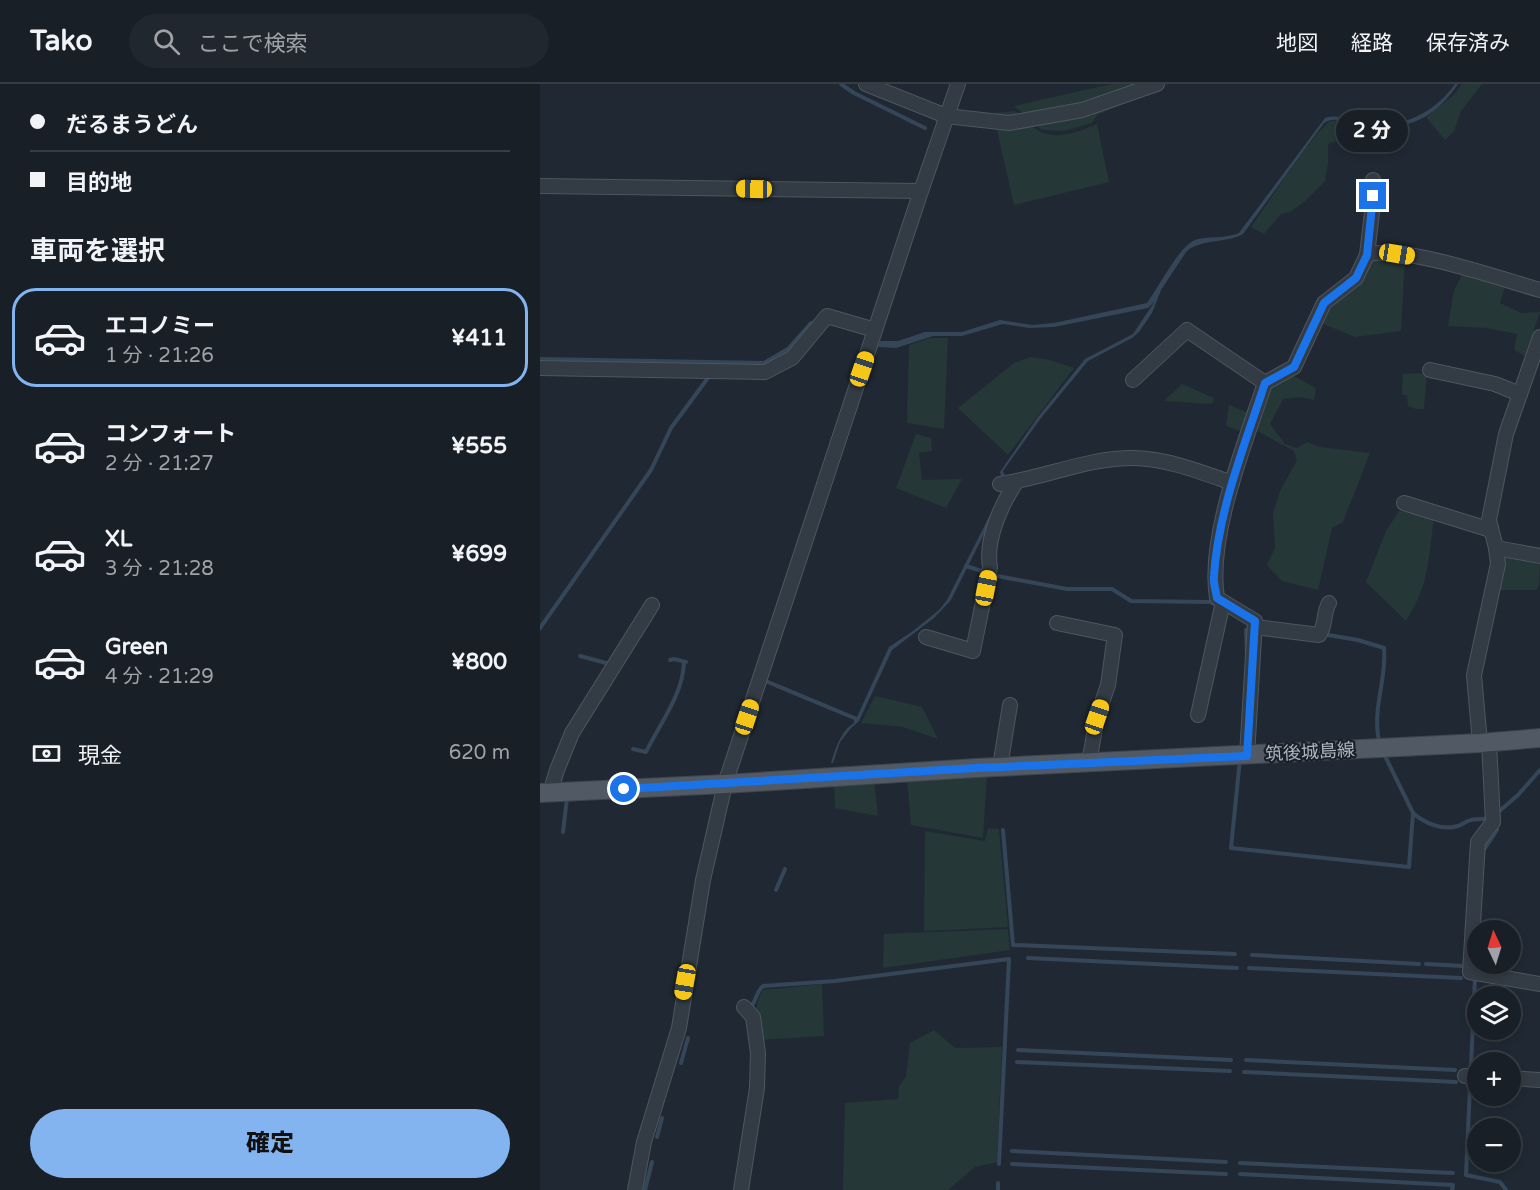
<!DOCTYPE html>
<html lang="ja">
<head>
<meta charset="utf-8">
<style>
	:root { --surface:#181f26; --page:#21272e; --text:#f1f3f6; --muted:#9fa2a7; --line:#363d43; --accent:#84b4ef }
	body { margin:0; font-family:"Varela Round","Noto Sans JP",sans-serif; background:var(--page); color:var(--text); height:100vh; display:flex; flex-direction:column; font-size:22px; white-space:nowrap }
	* { box-sizing:border-box; margin:0 }
	p { font-size:20px; color:var(--muted) }
	.icon { flex:none; width:33px; height:33px; fill:none; stroke:currentColor; stroke-width:2; stroke-linecap:round; stroke-linejoin:round }
	.map { position:relative; flex:1; overflow:hidden }
	.panel { display:flex; flex-direction:column; background:var(--surface); width:540px }
	.panel>* { flex:none }
	.banner { display:grid; align-content:center; height:132px; padding:0 30px; background:var(--surface) }
	.needle { width:39px; rotate:356deg }
	.controls { position:absolute; left:927px; top:836px; display:grid; gap:12px }
	.controls a { display:grid; place-items:center; width:54px; height:54px; border-radius:50%; background:var(--surface); box-shadow:0 3px 9px #0003,0 0 0 2px var(--line); font-size:30px }
	.end { position:absolute; width:27px; height:27px; margin:-14px; border:8px solid #1a73e8; background:#fff; box-shadow:0 0 0 3px #fff }
	.from { border-radius:50% }
	.bubble { position:absolute; height:42px; border-radius:21px; background:var(--surface); box-shadow:0 3px 9px #0003,0 0 0 2px var(--line); font-size:20px; font-weight:800; line-height:42px; text-align:center }
	.car { position:absolute; width:18px; height:36px; margin:-18px -9px; border-radius:8px; box-shadow:0 0 4px 2px #0007; background:linear-gradient(#f5c518 24%,#345 0 40%,#f5c518 0 76%,#345 0 86%,#f5c518 0) }
	.banner b { display:flex; align-items:center; gap:21px; height:57px; font-size:22px }
	.banner b+b { border-top:2px solid var(--line) }
	.banner i { width:15px; height:15px; background:var(--text) }
	ul { padding:0; list-style:none }
	li { display:flex; align-items:center; gap:18px; height:99px; margin:0 12px 9px; padding:0 18px; border:3px solid transparent; border-radius:24px }
	li div { flex:1 }
	li b { display:block; font-size:22px }
	li em { font-style:normal; font-weight:800 }
	li.current { border-color:var(--accent) }
	li>.icon { width:54px; height:54px; stroke-width:1.5 }
	h2 { padding:0 30px; font-size:27px; line-height:72px }
	.pay { display:flex; align-items:center; gap:15px; height:66px; padding:0 30px; font-size:22px }
	.pay p { margin-inline-start:auto }
	.cta { display:flex; gap:12px; margin-top:auto; padding:12px 30px }
	.cta a { flex:1; height:69px; border-radius:36px; background:var(--accent); color:#111; font-size:24px; font-weight:800; line-height:69px; text-align:center }
	header { display:flex; align-items:center; gap:36px; box-sizing:border-box; height:84px; padding:0 30px; background:var(--surface); border-bottom:2px solid var(--line) }
	header strong { font-size:28px }
	nav { display:flex; gap:33px; margin-inline-start:auto; font-size:21px }
	.search { width:420px; height:54px; background:var(--page); display:flex; align-items:center; gap:15px; box-sizing:border-box; padding:0 21px; border-radius:33px; color:var(--muted); font-size:22px }
	main { display:flex; flex:1; min-height:0 }
	.map>svg:first-child { display:block }
	.green { fill:#253736 }
	.water { fill:#354659 }
	.lines { fill:none; stroke-linecap:round; stroke-linejoin:round }
	.stream { stroke:#354659; stroke-width:4 }
	.minor-casing { stroke:#4e565f; stroke-width:16 }
	.major-casing { stroke:#3d444d; stroke-width:20 }
	.minor { stroke:#333b44; stroke-width:14 }
	.major { stroke:#515a64; stroke-width:18 }
	.route { stroke:#1a73e8; stroke-width:8 }
	.labels { text-anchor:middle; stroke-width:4.5; stroke-linejoin:round; paint-order:stroke }
	.street-label { font-size:18px; fill:#adb6c1; stroke:#192028 }
</style>
</head>
<body>
<header>
<strong>Tako</strong>
<div class="search"><svg class="icon" aria-label="search" viewBox="0 0 24 24"><circle cx="10" cy="10" r="6"/><path d="M15 15l6 6"/></svg>ここで検索</div>
<nav><a>地図</a><a>経路</a><a>保存済み</a></nav>
</header>
<main>
<section class="panel">
<div class="banner">
<b><i class="from"></i>だるまうどん</b>
<b><i></i>目的地</b>
</div>
<h2>車両を選択</h2>
<ul>
<li class="current"><svg class="icon" aria-label="car" viewBox="0 0 24 24"><path d="M5 17H2v-5l4-1 3-4h7l3 4 3 1v5h-3M9 17h6M6 11h13"/><circle cx="7" cy="17" r="2"/><circle cx="17" cy="17" r="2"/></svg><div><b>エコノミー</b><p>1 分 · 21:26</p></div><em>¥411</em></li>
<li><svg class="icon" aria-label="car" viewBox="0 0 24 24"><path d="M5 17H2v-5l4-1 3-4h7l3 4 3 1v5h-3M9 17h6M6 11h13"/><circle cx="7" cy="17" r="2"/><circle cx="17" cy="17" r="2"/></svg><div><b>コンフォート</b><p>2 分 · 21:27</p></div><em>¥555</em></li>
<li><svg class="icon" aria-label="car" viewBox="0 0 24 24"><path d="M5 17H2v-5l4-1 3-4h7l3 4 3 1v5h-3M9 17h6M6 11h13"/><circle cx="7" cy="17" r="2"/><circle cx="17" cy="17" r="2"/></svg><div><b>XL</b><p>3 分 · 21:28</p></div><em>¥699</em></li>
<li><svg class="icon" aria-label="car" viewBox="0 0 24 24"><path d="M5 17H2v-5l4-1 3-4h7l3 4 3 1v5h-3M9 17h6M6 11h13"/><circle cx="7" cy="17" r="2"/><circle cx="17" cy="17" r="2"/></svg><div><b>Green</b><p>4 分 · 21:29</p></div><em>¥800</em></li>
</ul>
<div class="pay"><svg class="icon" aria-label="cash" viewBox="0 0 24 24"><path d="M3 7h18v10H3z"/><circle cx="12" cy="12" r="2"/></svg>現金<p>620 m</p></div>
<div class="cta"><a>確定</a></div>
</section>
<div class="map">
<svg width="1000" height="1106" viewBox="0 0 1000 1106">
	<rect width="100%" height="100%" fill="#202933"/>
	<g class="green">
		<path d="M572,0H628L557,31L552,39L525,47L502,46L474,22Z"/>
		<path d="M922,0H942L921,27L914,47L905,56L886,33L914,11Z"/>
		<path d="M475,27C483,33 492,43 501,48C518,56 541,47 557,40L569,98L474,121L453,29Z"/>
		<path d="M791,37H799L810,41L806,54L788,60V79L785,97L764,118L750,128L741,130L724,150L711,143C725,124 776,44 791,37Z"/>
		<path d="M865,174L861,247L815,253L781,239C790,219 804,215 818,201C824,195 827,184 831,176Z"/>
		<path d="M924,187L966,200L960,219L981,229L1000,228L985,272L974,266L977,250L947,244L908,242L914,206Z"/>
		<path d="M390,254H408L404,345L367,339L369,261Z"/>
		<path d="M490,273L510,276L534,284L468,371L418,324L474,279Z"/>
		<path d="M887,289L884,325H876L868,322L867,312L862,310L863,290Z"/>
		<path d="M750,290L776,304L774,316L761,313L743,315L730,340L745,360L757,364L767,358L780,363L830,369L803,438L792,444L778,506L742,497L727,481L735,464L733,429L740,407L757,376L754,367L717,347L728,302Z"/>
		<path d="M642,300L674,314L672,320L624,317Z"/>
		<path d="M689,321L709,329L703,348L686,342Z"/>
		<path d="M376,350L391,354L392,367L379,369L382,396L422,395L406,424L356,404Z"/>
		<path d="M859,427L894,432C889,472 889,502 866,537L826,498L846,447Z"/>
		<path d="M962,469L1000,476L999,501L996,506H959Z"/>
		<path d="M335,612L382,623L398,655L363,643L321,639Z"/>
		<path d="M447,690L443,754L371,741L367,696Z"/>
		<path d="M334,697L338,732L295,724L294,699Z"/>
		<path d="M448,744L459,745L468,843L384,847L385,747L445,757Z"/>
		<path d="M468,845L470,866L343,884L344,850Z"/>
		<path d="M282,900L284,952L219,956C216,935 212,925 223,906Z"/>
		<path d="M394,946L415,964L462,963L457,1078L435,1083L408,1106H303L305,1019L358,1015L359,1002L366,993L370,959Z"/>
	</g>
	<g class="water">
		<path d="M915,0H918C892,39 860,49 816,40C805,38 794,32 784,39L703,150C685,160 661,154 646,168L621,206L612,229L599,248L592,254L548,277L501,334L463,387L466,395H462L460,388L498,333L545,275L593,250L615,217L608,224L514,243L489,244L463,240L422,252H393L356,264L338,263L340,257H358L385,248H422L460,236L493,241L514,239L607,219C618,204 638,165 653,157C664,151 683,156 699,149L785,34C798,30 808,35 821,38C859,46 893,31 915,0Z"/>
		<path d="M466,406L411,516L394,534L352,566L319,637L311,644L300,658L293,679H291C296,664 300,648 314,639V636L225,599L226,595L317,633L349,563L373,547L399,526L407,516L458,415Z"/>
	</g>
	<g class="lines">
		<g class="stream">
			<path d="M301,0L314,9L385,44"/>
			<path d="M0,275L224,279L248,265L271,239H276"/>
			<path d="M426,482L457,492L527,505H572L591,517L670,518L677,521"/>
			<path d="M0,544L111,386L131,344L170,291"/>
			<path d="M706,546L707,572"/>
			<path d="M782,550L818,556L844,564C847,595 832,624 839,657"/>
			<path d="M40,572L70,580"/>
			<path d="M130,576L134,575L146,578"/>
			<path d="M93,665L106,668C120,639 143,611 144,578"/>
			<path d="M844,670L873,729C884,739 903,747 918,742C922,741 926,737 931,736C937,734 943,737 950,733"/>
			<path d="M700,675L691,764L869,783L873,729"/>
			<path d="M956,730L978,711L1000,686"/>
			<path d="M463,746L473,861L695,870"/>
			<path d="M23,748L27,714"/>
			<path d="M943,767L957,746V740"/>
			<path d="M236,806L245,785"/>
			<path d="M712,871L879,880"/>
			<path d="M488,874L697,884"/>
			<path d="M886,880L923,882"/>
			<path d="M937,881L938,877"/>
			<path d="M709,884L921,894"/>
			<path d="M935,894L926,1091L960,1098L966,1106"/>
			<path d="M210,924C216,918 216,908 223,902L295,897L469,875L459,1080"/>
			<path d="M478,966L691,976"/>
			<path d="M706,976L915,986"/>
			<path d="M477,978L690,987"/>
			<path d="M141,979L148,954"/>
			<path d="M704,988L916,998"/>
			<path d="M117,1053L122,1034"/>
			<path d="M472,1067L686,1078"/>
			<path d="M700,1079L913,1089"/>
			<path d="M472,1080L686,1090"/>
			<path d="M700,1090L913,1101L912,1106"/>
			<path d="M105,1106L112,1078"/>
			<path d="M458,1106V1099"/>
		</g>
		<g class="minor-casing">
			<g id="minor">
				<path d="M326,0L406,32L469,39L542,26L617,0"/>
				<path d="M0,102L381,107"/>
				<path d="M827,171L832,128L833,96"/>
				<path d="M0,284L225,288L252,274L287,232L335,246"/>
				<path d="M890,286L955,300L980,310"/>
				<path d="M593,296L647,246L725,299"/>
				<path d="M460,400C505,394 549,373 595,374C628,375 661,388 692,399"/>
				<path d="M864,419L951,446"/>
				<path d="M956,464L1000,472"/>
				<path d="M517,539L575,551L568,601L557,633L549,679"/>
				<path d="M715,543L779,551C786,542 783,529 789,519"/>
				<path d="M386,553L433,567L450,483C445,455 462,419 477,397"/>
				<path d="M658,631L683,518"/>
				<path d="M949,658L953,738L938,758L930,888L1000,900"/>
				<path d="M940,659L934,591L958,480L956,464L949,436L966,350L1000,253"/>
				<path d="M707,672L715,537L677,514C667,452 705,360 725,299L754,283L784,219L816,194L827,171C858,159 964,196 1000,206"/>
				<path d="M460,683L470,621"/>
				<path d="M10,709L17,686L32,649L112,521"/>
				<path d="M925,992H938"/>
				<path d="M970,994L1000,996"/>
				<path d="M95,1106L104,1058L139,944L163,796L185,700L381,107L418,0"/>
				<path d="M201,1106L217,1004L218,969L213,933L204,923"/>
			</g>
		</g>
		<g class="major-casing">
			<path id="major" d="M0,709L185,700L436,684L940,659L1000,654"/>
		</g>
		<use href="#minor" class="minor"/>
		<use href="#major" class="major"/>
	</g>
	<g class="lines">
		<path class="route" d="M84,705L436,684L707,672L715,537L677,514C676,507 673,499 674,492C678,427 705,360 725,299L754,283L784,219L816,194L827,171L833,112"/>
	</g>
	<g class="labels">
		<g class="street-label">
			<text transform="translate(770 668) rotate(-3)" y="6">筑後城島線</text>
		</g>
	</g>
</svg>
<div class="controls">
<a><svg class="needle" viewBox="-14 -14 28 28"><path d="M0-13l5 13h-10z" fill="#e53935"/><path d="M0 13l5-13h-10z" fill="#9fa2a7"/></svg></a>
<a><svg class="icon" aria-label="layers" viewBox="0 0 24 24"><path d="M12 4l9 5-9 5-9-5zM3 14l9 5 9-5"/></svg></a>
<a>+</a>
<a>−</a>
</div>
<i class="end from" style="left:84px;top:705px"></i>
<i class="end" style="left:833px;top:112px"></i>
<div class="bubble" style="left:796px;top:26px;width:72px">2 分</div>
<i class="car" style="left:214px;top:105px;rotate:271deg"></i>
<i class="car" style="left:857px;top:170px;rotate:99deg"></i>
<i class="car" style="left:322px;top:285px;rotate:19deg"></i>
<i class="car" style="left:446px;top:504px;rotate:11deg"></i>
<i class="car" style="left:207px;top:633px;rotate:18deg"></i>
<i class="car" style="left:557px;top:633px;rotate:19deg"></i>
<i class="car" style="left:145px;top:898px;rotate:190deg"></i>
</div>
</main>
</body>
</html>
